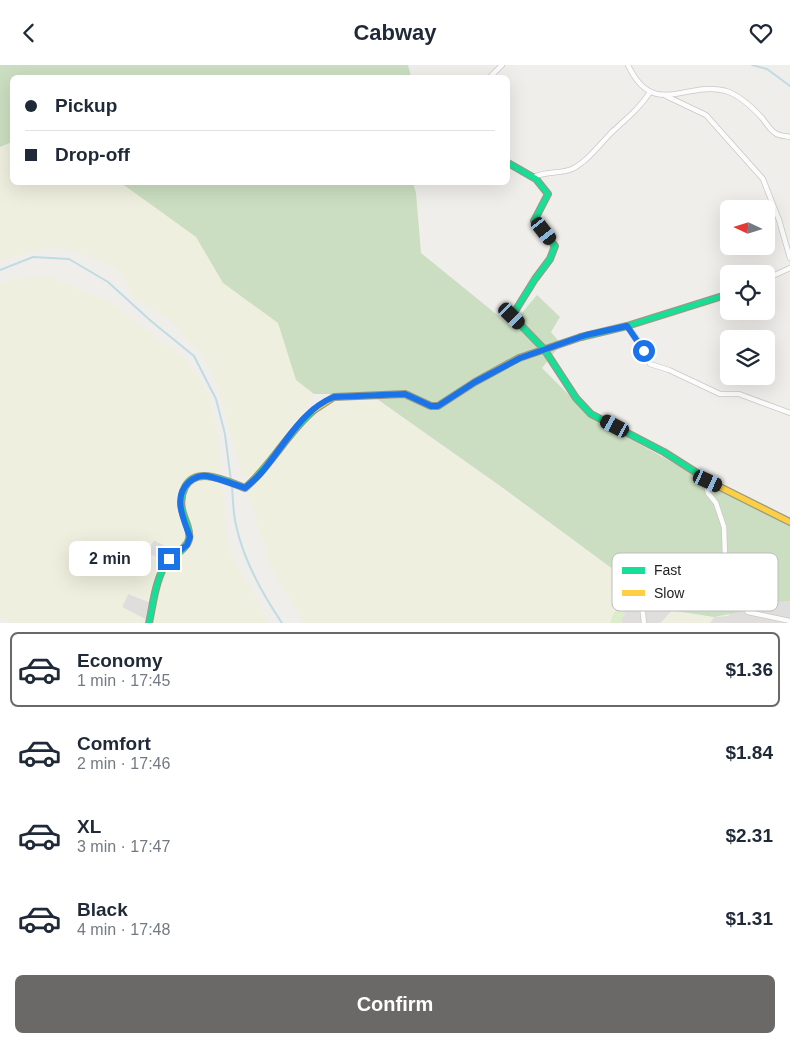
<!DOCTYPE html>
<html lang="en">
<head>
<meta charset="utf-8">
<style>
	:root { --surface:#fff; --page:#f2f2f3; --text:#1f2937; --muted:#747a83; --line:#e0e1e3; --accent:#6a6968 }
	body { margin:0; font-family:Helvetica,sans-serif; background:var(--page); color:var(--text); height:100vh; display:flex; flex-direction:column; font-size:19px; white-space:nowrap }
	* { box-sizing:border-box; margin:0 }
	p { font-size:16px; color:var(--muted) }
	.icon { flex:none; width:28px; height:28px; fill:none; stroke:currentColor; stroke-width:2; stroke-linecap:round; stroke-linejoin:round }
	.map { position:relative; height:558px; overflow:hidden }
	.details { display:flex; flex-direction:column; background:var(--surface); flex:1 }
	.details>* { flex:none }
	.hud { position:absolute; left:10px; top:10px; width:500px; height:110px; border-radius:8px; box-shadow:0 5px 20px #0002; display:grid; align-content:center; height:110px; padding:0 15px; background:var(--surface) }
	.needle { width:32px; rotate:274deg }
	.buttons { position:absolute; left:720px; top:135px; display:grid; gap:10px }
	.buttons a { display:grid; place-items:center; width:55px; height:55px; border-radius:8px; background:var(--surface); box-shadow:0 5px 20px #0002; font-size:25px }
	.end { position:absolute; width:22px; height:22px; margin:-11px; border:6px solid #1a73e8; background:#fff; box-shadow:0 0 0 2px #fff }
	.from { border-radius:50% }
	.bubble { position:absolute; height:35px; border-radius:8px; background:var(--surface); box-shadow:0 5px 20px #0002; font-size:16px; font-weight:700; line-height:35px; text-align:center }
	.car { position:absolute; width:15px; height:30px; margin:-15px -8px; border-radius:6px; box-shadow:0 0 4px 1px #0007; background:linear-gradient(#222 24%,#8ab4d8 0 40%,#222 0 76%,#8ab4d8 0 86%,#222 0) }
	.hud b { display:flex; align-items:center; gap:18px; height:48px; font-size:19px }
	.hud b+b { border-top:1px solid var(--line) }
	.hud i { width:12px; height:12px; background:var(--text) }
	ul { padding:9px 0 0; list-style:none }
	li { display:flex; align-items:center; gap:15px; height:75px; margin:0 10px 8px; padding:0 5px; border:2px solid transparent; border-radius:8px }
	li div { flex:1 }
	li b { display:block; font-size:19px }
	li em { font-style:normal; font-weight:700 }
	li.active { border-color:var(--accent) }
	li>.icon { width:45px; height:45px; stroke-width:1.5 }
	.action { display:flex; gap:10px; margin-top:auto; padding:10px 15px }
	.action a { flex:1; height:58px; border-radius:8px; background:var(--accent); color:#fff; font-size:20px; font-weight:700; line-height:58px; text-align:center }
	header { display:flex; justify-content:space-between; align-items:center; height:65px; padding:0 15px; background:var(--surface); font-size:22px; font-weight:700 }
	.map>svg:first-child { display:block }
	.residential { fill:#dfdedc }
	.farmland { fill:#efefdf }
	.grass { fill:#ddeccb }
	.forest { fill:#cbdec1 }
	.lines { fill:none; stroke-linecap:round; stroke-linejoin:round }
	.stream { stroke:#bfdbe3; stroke-width:2 }
	.street-casing { stroke:#c9c8c7; stroke-width:6 }
	.fast-casing { stroke:#999a82; stroke-width:8 }
	.slow-casing { stroke:#999a82; stroke-width:8 }
	.street { stroke:#fdfcfc; stroke-width:4.5 }
	.fast { stroke:#16e098; stroke-width:5.5 }
	.slow { stroke:#ffcf43; stroke-width:5.5 }
	.route { stroke:#1a73e8; stroke-width:6 }
	.key { fill:#fff; stroke:#bdbdbd; stroke-width:1 }
	.key-label { font-size:14px; fill:#222 }
</style>
</head>
<body>
<header><svg class="icon" aria-label="back" viewBox="0 0 24 24"><path d="M15 5l-7 7 7 7"/></svg>Cabway<svg class="icon" aria-label="heart" viewBox="0 0 24 24"><path d="M12 20l-8-8c-3-5 5-10 8-4 3-6 11-1 8 4z"/></svg></header>
<div class="map">
<svg width="790" height="558" viewBox="0 0 790 558">
	<rect width="100%" height="100%" fill="#f0eeeb"/>
	<g class="residential">
		<path d="M153,475L174,485L163,495L147,488Z"/>
		<path d="M750,503L758,512L759,532L763,535L777,537L790,536V558H710L714,552L728,551L739,541L713,521L711,515L713,511L719,505H722L732,512H741Z"/>
		<path d="M629,516L656,543L672,545L661,558H622L621,554L625,549L616,535Z"/>
		<path d="M128,529L149,537L145,554L122,542Z"/>
	</g>
	<g class="farmland">
		<path d="M12,77V118H121L196,172L223,218L279,258L296,315L314,329L303,347L288,365L260,405L247,413L242,412L219,327L212,307L199,285L186,274L172,256L136,234L130,226L121,208L115,202L80,188L53,182L0,195V82Z"/>
		<path d="M48,210L76,223L109,236L159,275L184,292L196,307L208,329L214,349L222,398L218,408H202L191,412L184,417L180,425L177,436L180,454L186,471L183,477L174,485L154,475L147,488L163,495L154,515L149,537L128,529L122,542L145,554L144,558H10L0,551V220L10,215Z"/>
		<path d="M368,336L381,337L629,516L616,535L620,542L614,547L610,558H304L269,500L265,479L258,464L253,442L246,432L282,387L321,344L332,338Z"/>
		<path d="M203,413L221,421L224,432L227,473L234,497L246,515L269,558H152L161,518L167,504L172,496L186,487L193,480L195,471L189,459L183,437L185,427L191,421Z"/>
		<path d="M672,545L698,550L714,552L710,558H661Z"/>
	</g>
	<path class="grass" d="M620,542L625,549L621,554L622,558H610L614,547Z"/>
	<g class="forest">
		<path d="M0,0H408L411,12H12V77L0,82Z"/>
		<path d="M121,118H413L416,128L421,188L511,261L537,230L560,252L551,267L561,279L542,303L591,352L702,414L790,461V536C780,537 767,539 759,532L758,512L751,504L737,514L722,505C714,506 711,514 713,521L739,541L740,547L714,552L656,543L629,516L503,423L370,329H314L296,315L278,258L223,218L196,172Z"/>
	</g>
	<g class="lines">
		<g class="stream">
			<path d="M752,0L767,4L790,21"/>
			<path d="M0,205L33,192L69,194L108,217L151,256L194,291L216,334L225,369L231,416"/>
			<path d="M232,421C233,434 233,448 236,460C243,493 263,530 282,558"/>
		</g>
		<g class="street-casing">
			<g id="street">
				<path d="M628,0C654,55 685,15 726,26C739,30 753,43 763,54C766,58 770,65 775,68C779,71 786,71 790,72"/>
				<path d="M490,12L502,0"/>
				<path d="M666,31L706,50L763,114L779,155L790,193"/>
				<path d="M534,112C546,106 560,109 572,104C588,96 600,79 612,67C626,54 640,43 650,27"/>
				<path d="M766,214L790,203"/>
				<path d="M627,261L640,278L650,299L669,305L720,329H739L790,348"/>
				<path d="M705,414L708,428L716,438L724,462L726,519L730,527L748,547L790,556"/>
				<path d="M642,540L644,558"/>
			</g>
		</g>
		<g class="fast-casing">
			<g id="fast">
				<path d="M508,98L536,114L548,129L534,156L555,181L550,194L535,214L512,251L544,284L576,333L591,349L664,387L716,420"/>
				<path d="M581,272L627,261L729,229"/>
				<path d="M149,558C153,539 155,519 164,502C170,491 187,485 189,474C191,465 185,456 183,448C180,439 181,430 185,422C197,400 228,417 245,423C272,400 287,368 314,345"/>
			</g>
		</g>
		<g class="slow-casing">
			<g id="slow">
				<path d="M314,345L334,332L405,329L431,341H438L475,317L519,293L581,272"/>
				<path d="M716,420L790,457"/>
			</g>
		</g>
		<use href="#street" class="street"/>
		<use href="#fast" class="fast"/>
		<use href="#slow" class="slow"/>
	</g>
	<g class="lines">
		<path class="route" d="M169,494L187,480L190,472C184,455 172,432 189,417C194,413 201,410 207,411C220,414 233,419 245,423C251,418 257,413 262,407C283,382 302,344 334,332L405,329L431,341H438L475,317L520,293L586,270L627,261L644,286"/>
	</g>
	<rect x="612" y="488" width="166" height="58" rx="8" class="key"/>
	<rect x="622" y="502" width="23" height="7" fill="#16e098"/>
	<rect x="622" y="525" width="23" height="6" fill="#ffcf43"/>
	<g class="key-label">
		<text x="654" y="510">Fast</text>
		<text x="654" y="533">Slow</text>
	</g>
</svg>
<div class="buttons">
<a><svg class="needle" viewBox="-14 -14 28 28"><path d="M0-13l5 13h-10z" fill="#e53935"/><path d="M0 13l5-13h-10z" fill="#747a83"/></svg></a>
<a><svg class="icon" aria-label="locate" viewBox="0 0 24 24"><circle cx="12" cy="12" r="6"/><path d="M12 2v4M12 18v4M2 12h4M18 12h4"/></svg></a>
<a><svg class="icon" aria-label="layers" viewBox="0 0 24 24"><path d="M12 4l9 5-9 5-9-5zM3 14l9 5 9-5"/></svg></a>
</div>
<i class="end from" style="left:644px;top:286px"></i>
<i class="end" style="left:169px;top:494px"></i>
<div class="bubble" style="left:69px;top:476px;width:82px">2 min</div>
<i class="car" style="left:544px;top:166px;rotate:142deg"></i>
<i class="car" style="left:512px;top:251px;rotate:135deg"></i>
<i class="car" style="left:615px;top:361px;rotate:298deg"></i>
<i class="car" style="left:708px;top:416px;rotate:115deg"></i>
<div class="hud">
<b><i class="from"></i>Pickup</b>
<b><i></i>Drop-off</b>
</div>
</div>
<section class="details">
<ul>
<li class="active"><svg class="icon" aria-label="car" viewBox="0 0 24 24"><path d="M5 17H2v-5l4-1 3-4h7l3 4 3 1v5h-3M9 17h6M6 11h13"/><circle cx="7" cy="17" r="2"/><circle cx="17" cy="17" r="2"/></svg><div><b>Economy</b><p>1 min · 17:45</p></div><em>$1.36</em></li>
<li><svg class="icon" aria-label="car" viewBox="0 0 24 24"><path d="M5 17H2v-5l4-1 3-4h7l3 4 3 1v5h-3M9 17h6M6 11h13"/><circle cx="7" cy="17" r="2"/><circle cx="17" cy="17" r="2"/></svg><div><b>Comfort</b><p>2 min · 17:46</p></div><em>$1.84</em></li>
<li><svg class="icon" aria-label="car" viewBox="0 0 24 24"><path d="M5 17H2v-5l4-1 3-4h7l3 4 3 1v5h-3M9 17h6M6 11h13"/><circle cx="7" cy="17" r="2"/><circle cx="17" cy="17" r="2"/></svg><div><b>XL</b><p>3 min · 17:47</p></div><em>$2.31</em></li>
<li><svg class="icon" aria-label="car" viewBox="0 0 24 24"><path d="M5 17H2v-5l4-1 3-4h7l3 4 3 1v5h-3M9 17h6M6 11h13"/><circle cx="7" cy="17" r="2"/><circle cx="17" cy="17" r="2"/></svg><div><b>Black</b><p>4 min · 17:48</p></div><em>$1.31</em></li>
</ul>
<div class="action"><a>Confirm</a></div>
</section>
</body>
</html>
